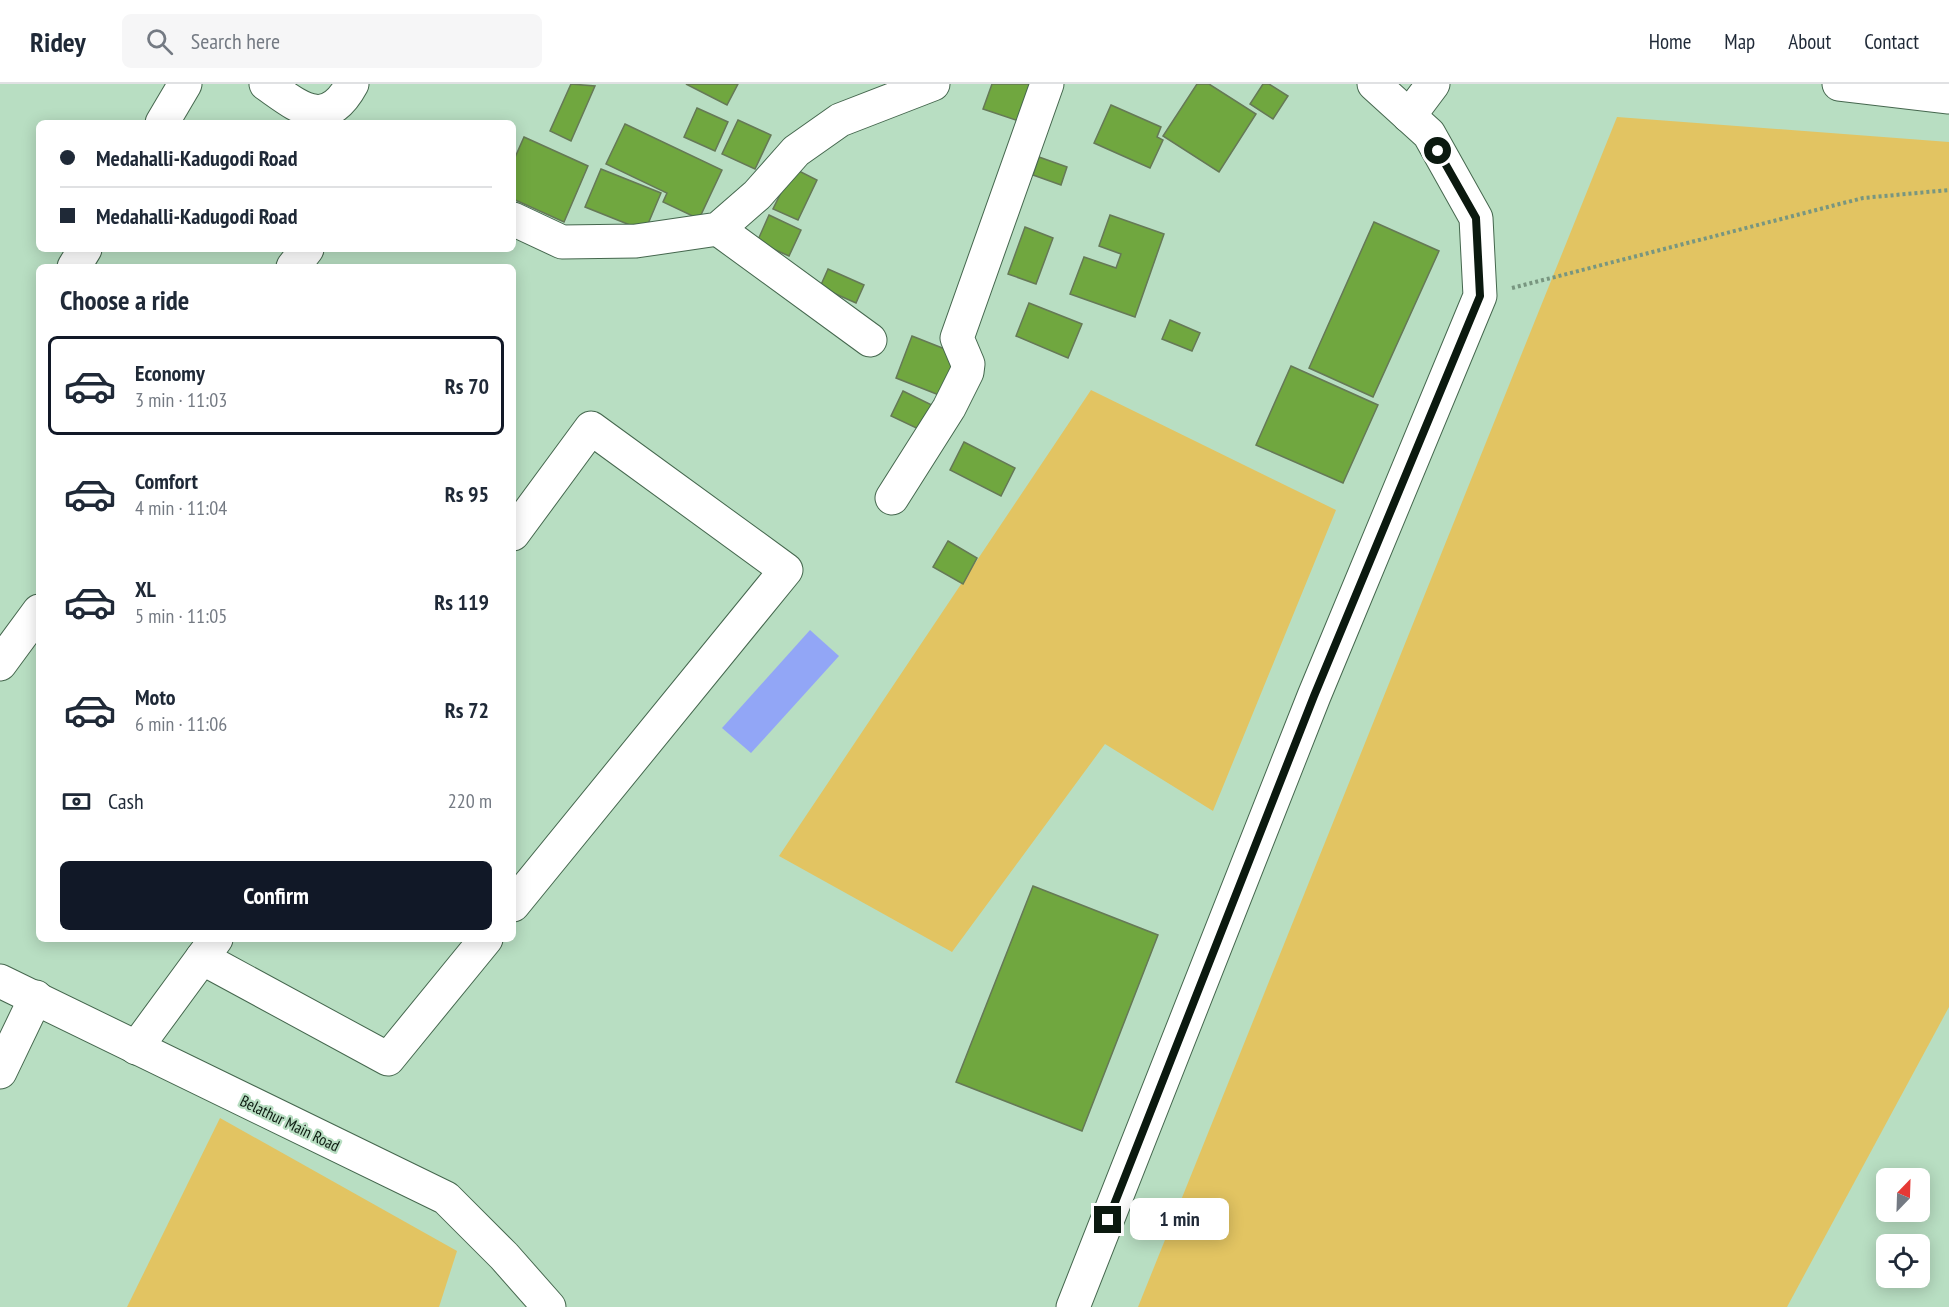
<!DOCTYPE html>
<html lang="en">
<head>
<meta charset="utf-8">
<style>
	:root { --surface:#fff; --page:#f6f6f7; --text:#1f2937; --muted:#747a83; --line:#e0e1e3; --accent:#111827 }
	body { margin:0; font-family:"PT Sans Narrow",sans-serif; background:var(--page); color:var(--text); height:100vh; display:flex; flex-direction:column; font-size:22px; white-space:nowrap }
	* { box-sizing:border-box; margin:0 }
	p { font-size:20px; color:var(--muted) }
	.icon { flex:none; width:33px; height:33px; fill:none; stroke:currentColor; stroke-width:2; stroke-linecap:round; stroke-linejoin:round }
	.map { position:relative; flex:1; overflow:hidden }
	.details { position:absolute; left:36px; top:180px; width:480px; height:678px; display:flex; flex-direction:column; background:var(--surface); border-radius:9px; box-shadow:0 3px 15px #0003 }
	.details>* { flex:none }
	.hud { position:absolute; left:36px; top:36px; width:480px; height:132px; border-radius:9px; box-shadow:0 3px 15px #0003; display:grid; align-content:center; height:132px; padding:0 24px; background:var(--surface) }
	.needle { width:39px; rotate:23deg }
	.controls { position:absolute; left:1876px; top:1084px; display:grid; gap:12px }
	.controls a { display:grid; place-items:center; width:54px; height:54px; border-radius:9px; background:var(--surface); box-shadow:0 3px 15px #0003; font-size:30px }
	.end { position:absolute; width:27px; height:27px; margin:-14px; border:8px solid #0b190f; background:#fff; box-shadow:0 0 0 3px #fff }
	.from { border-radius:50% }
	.bubble { position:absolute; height:42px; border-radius:9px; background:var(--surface); box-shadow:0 3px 15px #0003; font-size:20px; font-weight:600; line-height:42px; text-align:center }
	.hud b { display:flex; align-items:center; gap:21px; height:57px; font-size:22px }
	.hud b+b { border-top:2px solid var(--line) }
	.hud i { width:15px; height:15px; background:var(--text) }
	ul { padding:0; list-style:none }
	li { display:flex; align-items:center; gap:18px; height:99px; margin:0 12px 9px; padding:0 12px; border:3px solid transparent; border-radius:9px }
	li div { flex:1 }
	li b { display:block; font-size:22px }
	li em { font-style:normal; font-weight:600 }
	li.active { border-color:var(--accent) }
	li>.icon { width:54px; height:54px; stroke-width:1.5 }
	h2 { padding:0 24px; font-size:27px; line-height:72px }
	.pay { display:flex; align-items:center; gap:15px; height:66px; padding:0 24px; font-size:22px }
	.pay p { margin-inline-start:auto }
	.action { display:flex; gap:12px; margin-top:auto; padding:12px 24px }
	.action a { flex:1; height:69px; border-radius:9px; background:var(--accent); color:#fff; font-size:24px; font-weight:600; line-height:69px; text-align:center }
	header { display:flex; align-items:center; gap:36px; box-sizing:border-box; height:84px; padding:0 30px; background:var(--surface); border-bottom:2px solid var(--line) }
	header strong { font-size:28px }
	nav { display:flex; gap:33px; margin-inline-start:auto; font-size:21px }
	.search { width:420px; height:54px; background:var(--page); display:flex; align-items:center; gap:15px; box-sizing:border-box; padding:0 21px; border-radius:9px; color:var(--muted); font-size:22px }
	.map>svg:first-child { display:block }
	.green { fill:#e2c462 }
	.water { fill:#92a6f6 }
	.building { fill:#70a73f; stroke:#657956; stroke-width:1.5 }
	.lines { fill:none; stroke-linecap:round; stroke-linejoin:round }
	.minor-casing { stroke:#45674e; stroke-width:35 }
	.path { stroke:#789680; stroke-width:4; stroke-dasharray:3 3; stroke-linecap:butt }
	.minor { stroke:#fff; stroke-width:33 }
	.route { stroke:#0b190f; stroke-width:8 }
	.labels { text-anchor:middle; stroke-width:4.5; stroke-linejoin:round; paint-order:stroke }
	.street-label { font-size:16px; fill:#0b190f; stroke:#b8dec2 }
</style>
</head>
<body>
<header>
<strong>Ridey</strong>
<div class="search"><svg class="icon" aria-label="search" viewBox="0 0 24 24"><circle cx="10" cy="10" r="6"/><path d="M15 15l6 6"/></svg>Search here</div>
<nav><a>Home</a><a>Map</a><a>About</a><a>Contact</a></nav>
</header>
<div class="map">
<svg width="1949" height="1223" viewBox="0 0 1949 1223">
	<rect width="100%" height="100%" fill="#b8dec2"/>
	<g class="green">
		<path d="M1617,33L1949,58V923L1787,1223H1138Z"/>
		<path d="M1091,306L1336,426L1213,727L1105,660L952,868L779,772Z"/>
		<path d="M220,1034L457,1167L439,1223H127Z"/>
	</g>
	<path class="water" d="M810,546L839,572L751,669L722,644Z"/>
	<g class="building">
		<path d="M571,0L595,2L571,57L550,47Z"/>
		<path d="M686,0H738L727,21Z"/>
		<path d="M992,0H1034L1022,38L983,25Z"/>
		<path d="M1197,0H1209L1256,30L1219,88L1163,52Z"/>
		<path d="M1263,0H1269L1288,12L1273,35L1250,20Z"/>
		<path d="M1111,21L1161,43L1157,53L1163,56L1150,84L1094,59Z"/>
		<path d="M697,24L728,38L715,67L684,53Z"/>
		<path d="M738,36L771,51L755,85L722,70Z"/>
		<path d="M625,40L722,86L699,135L663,118L667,109L606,80Z"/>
		<path d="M524,53L588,82L564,138L513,115V78Z"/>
		<path d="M1039,73L1067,83L1061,101L1033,91Z"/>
		<path d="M793,84L817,96L798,136L773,125Z"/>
		<path d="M601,85L661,109L645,147L585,123Z"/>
		<path d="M769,131L801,146L789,172L757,158Z"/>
		<path d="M1110,131L1164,150L1135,233L1070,210L1084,173L1116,184L1121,170L1099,162Z"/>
		<path d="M1374,138L1439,167L1373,313L1309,284Z"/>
		<path d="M1025,143L1053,154L1036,200L1008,190Z"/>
		<path d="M828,185L864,201L856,219L820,203Z"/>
		<path d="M1029,219L1082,240L1068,274L1016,252Z"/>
		<path d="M1170,236L1200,249L1192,267L1162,255Z"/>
		<path d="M912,252L960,271L944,313L896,294Z"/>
		<path d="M1291,282L1378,321L1343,399L1256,361Z"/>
		<path d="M903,307L938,324L927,349L891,332Z"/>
		<path d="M964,358L1015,384L1001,412L950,386Z"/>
		<path d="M948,457L977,474L963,500L933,483Z"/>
		<path d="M1033,802L1158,851L1082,1047L956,998Z"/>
	</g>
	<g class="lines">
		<g class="minor-casing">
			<g id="minor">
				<path d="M266,0C299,23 326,48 352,0"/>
				<path d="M1839,0L1949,13"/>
				<path d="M1409,32L1433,0"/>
				<path d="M162,39L185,0"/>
				<path d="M513,135L562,158L636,157L718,145L757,111L796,67L840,36L933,0"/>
				<path d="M718,145L870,256"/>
				<path d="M74,183L85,165"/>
				<path d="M293,183L307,165"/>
				<path d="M892,414L949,324L967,288L968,280L957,254L1047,0"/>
				<path d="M513,450L591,344L786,486L513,821"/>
				<path d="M0,580L39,527"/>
				<path d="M202,874L388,975L486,855"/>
				<path d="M0,897L446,1114L504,1172L549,1223"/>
				<path d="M136,964L216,855"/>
				<path d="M0,988L36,913"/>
				<path d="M1073,1223L1314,612L1480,212L1476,134L1429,50L1374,0"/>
			</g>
		</g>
		<path class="path" d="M1512,204L1863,114L1949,106"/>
		<use href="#minor" class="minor"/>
	</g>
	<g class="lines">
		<path class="route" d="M1108,1136L1314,612L1480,212L1476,134L1438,67"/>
	</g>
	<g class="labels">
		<g class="street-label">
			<text transform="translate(290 1039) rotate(26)" y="6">Belathur Main Road</text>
		</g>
	</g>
</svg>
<div class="controls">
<a><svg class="needle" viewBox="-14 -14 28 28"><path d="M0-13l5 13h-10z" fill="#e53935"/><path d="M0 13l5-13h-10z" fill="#747a83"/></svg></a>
<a><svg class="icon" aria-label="locate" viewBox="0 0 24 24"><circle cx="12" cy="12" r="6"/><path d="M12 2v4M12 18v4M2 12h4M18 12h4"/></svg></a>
</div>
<i class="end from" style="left:1438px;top:67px"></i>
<i class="end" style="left:1108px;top:1136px"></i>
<div class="bubble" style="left:1130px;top:1114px;width:99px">1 min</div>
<div class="hud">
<b><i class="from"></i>Medahalli-Kadugodi Road</b>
<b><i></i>Medahalli-Kadugodi Road</b>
</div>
<section class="details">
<h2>Choose a ride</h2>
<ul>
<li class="active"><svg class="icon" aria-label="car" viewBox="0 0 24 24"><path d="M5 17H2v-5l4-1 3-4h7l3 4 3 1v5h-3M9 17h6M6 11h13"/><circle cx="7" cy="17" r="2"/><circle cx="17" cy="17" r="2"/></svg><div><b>Economy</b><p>3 min · 11:03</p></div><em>Rs 70</em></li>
<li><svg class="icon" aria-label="car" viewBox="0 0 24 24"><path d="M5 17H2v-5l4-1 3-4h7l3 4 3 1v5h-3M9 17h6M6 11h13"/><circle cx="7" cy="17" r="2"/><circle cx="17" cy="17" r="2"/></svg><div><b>Comfort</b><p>4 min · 11:04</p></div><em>Rs 95</em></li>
<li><svg class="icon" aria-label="car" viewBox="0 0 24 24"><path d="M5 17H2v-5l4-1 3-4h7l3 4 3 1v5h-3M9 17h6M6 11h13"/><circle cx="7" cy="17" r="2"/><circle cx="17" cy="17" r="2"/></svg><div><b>XL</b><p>5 min · 11:05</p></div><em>Rs 119</em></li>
<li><svg class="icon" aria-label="car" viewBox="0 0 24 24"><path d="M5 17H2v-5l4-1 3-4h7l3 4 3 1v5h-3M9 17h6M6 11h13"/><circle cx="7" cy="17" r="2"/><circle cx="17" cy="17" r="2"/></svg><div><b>Moto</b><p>6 min · 11:06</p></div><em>Rs 72</em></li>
</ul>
<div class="pay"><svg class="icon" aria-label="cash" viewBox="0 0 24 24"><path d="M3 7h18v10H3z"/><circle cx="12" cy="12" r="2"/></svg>Cash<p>220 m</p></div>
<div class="action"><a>Confirm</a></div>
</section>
</div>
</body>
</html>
